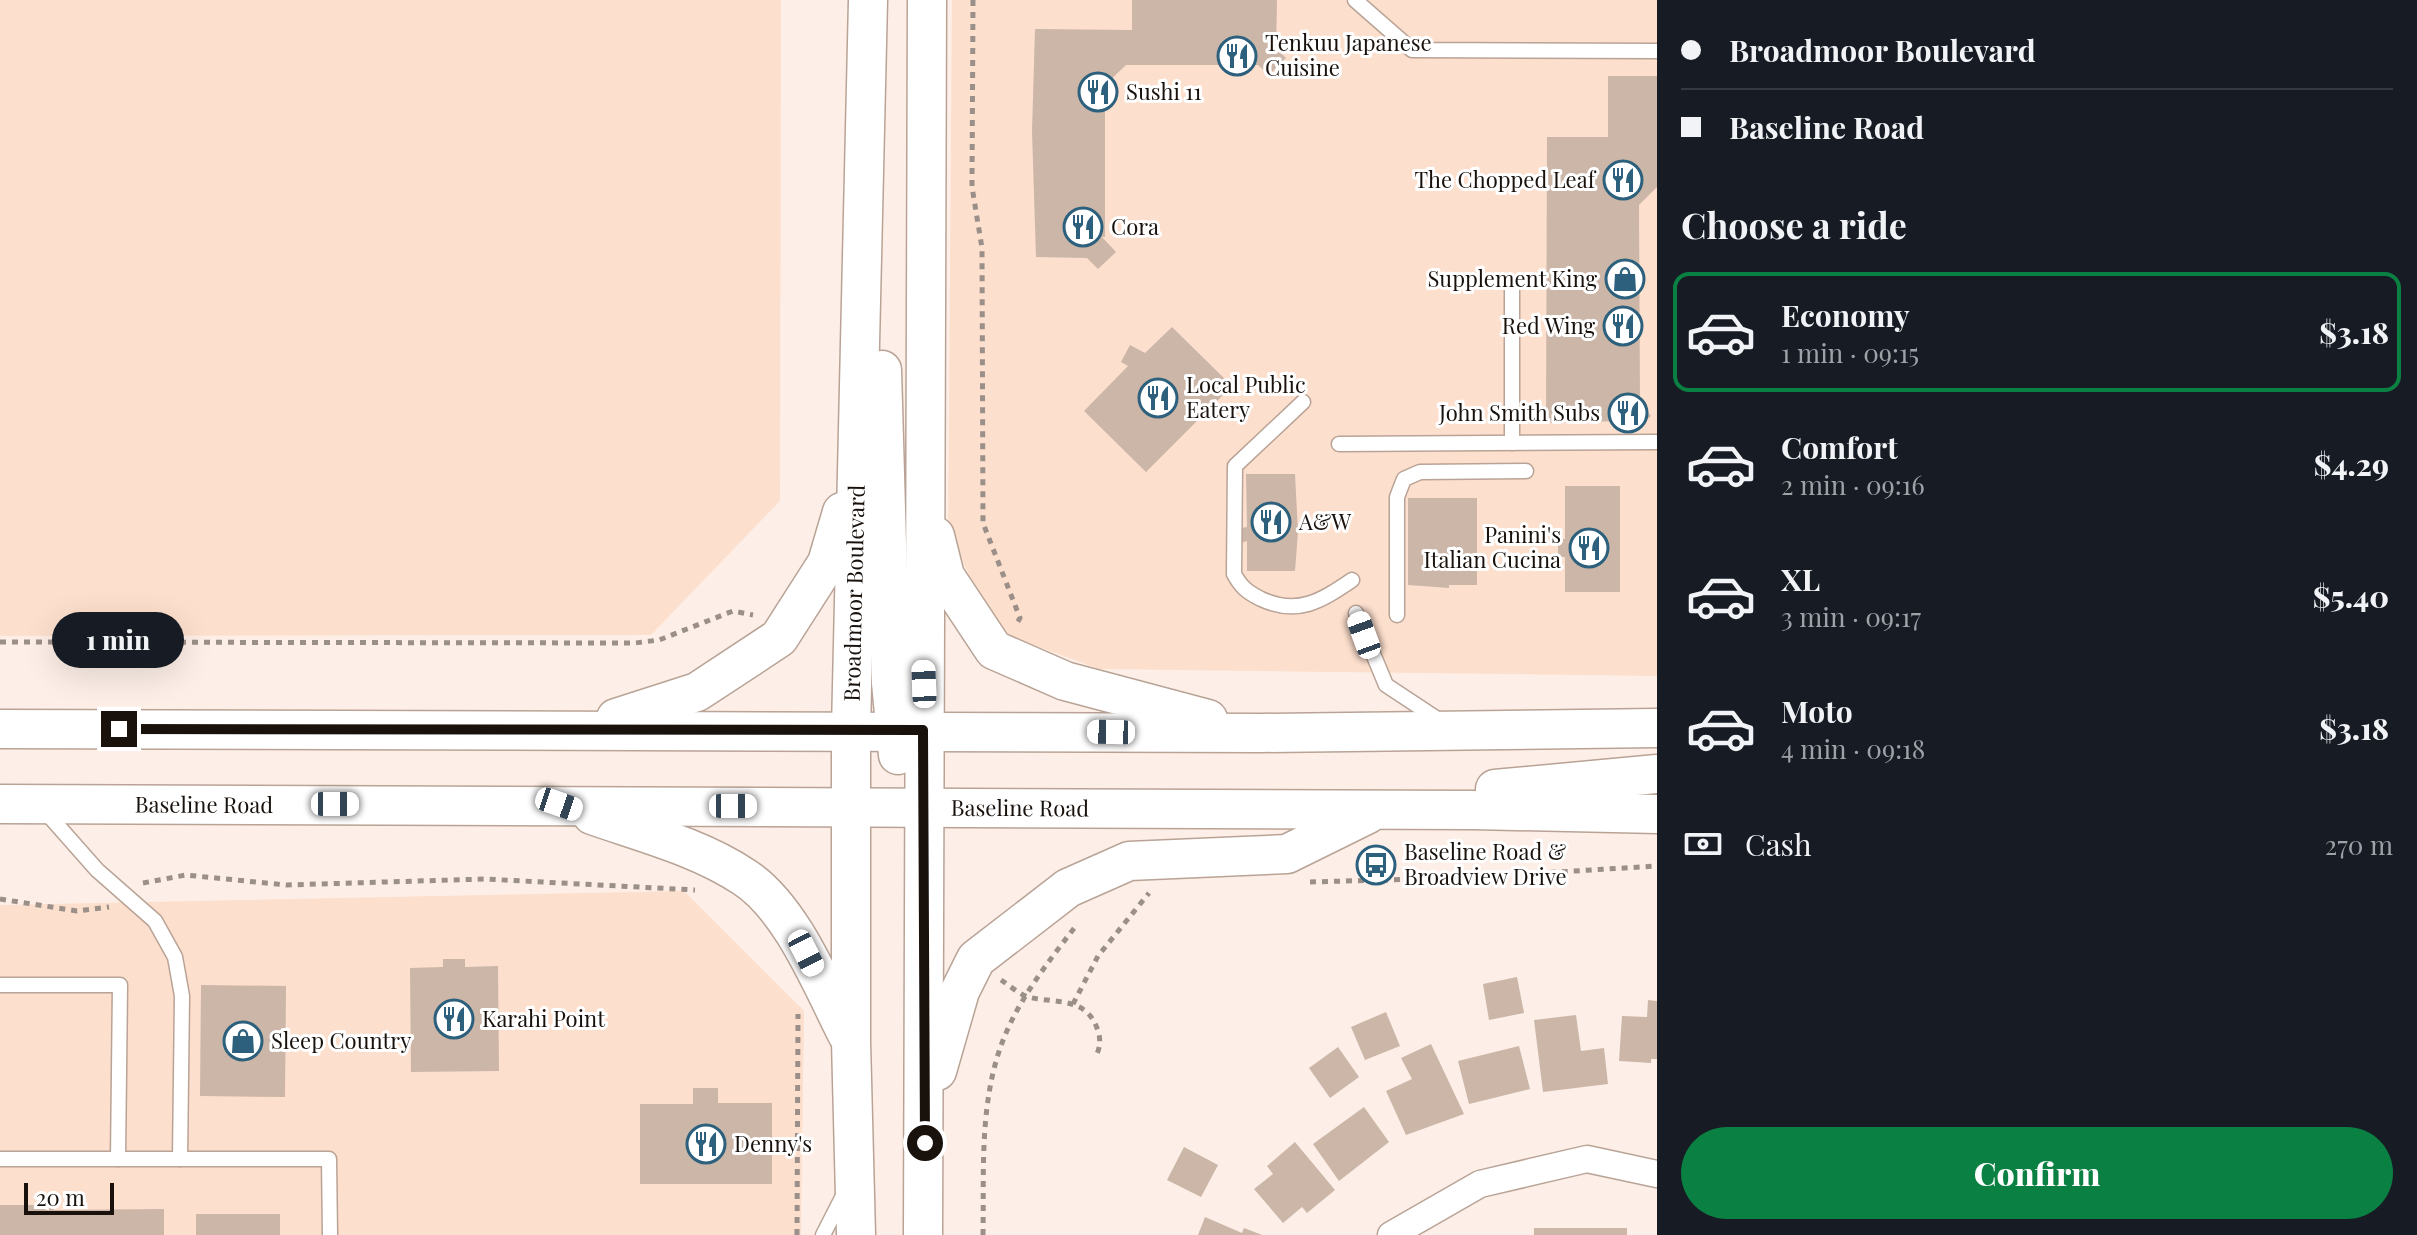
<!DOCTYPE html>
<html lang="en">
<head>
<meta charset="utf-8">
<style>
	:root { --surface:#171b24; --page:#242831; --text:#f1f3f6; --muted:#9ea1a6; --line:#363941; --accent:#0b8043 }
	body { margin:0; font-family:"Playfair Display",serif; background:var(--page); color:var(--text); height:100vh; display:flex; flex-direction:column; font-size:30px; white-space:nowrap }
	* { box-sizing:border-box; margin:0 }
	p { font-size:26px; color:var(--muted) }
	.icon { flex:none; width:44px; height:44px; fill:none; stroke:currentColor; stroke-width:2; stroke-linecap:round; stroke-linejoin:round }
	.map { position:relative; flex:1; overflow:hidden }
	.panel { display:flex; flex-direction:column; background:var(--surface); width:760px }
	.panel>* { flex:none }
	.banner { display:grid; align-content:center; height:176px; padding:0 24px; background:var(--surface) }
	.scale { position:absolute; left:24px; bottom:20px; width:90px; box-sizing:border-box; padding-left:8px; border:4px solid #19110c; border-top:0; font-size:22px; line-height:28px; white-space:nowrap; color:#19110c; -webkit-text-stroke:6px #fff; paint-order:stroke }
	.end { position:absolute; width:36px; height:36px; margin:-18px; border:10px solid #19110c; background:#fff; box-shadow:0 0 0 4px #fff }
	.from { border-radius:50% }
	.bubble { position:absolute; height:56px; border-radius:28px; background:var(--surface); box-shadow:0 8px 32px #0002; font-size:26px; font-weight:800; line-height:56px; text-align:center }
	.car { position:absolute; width:24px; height:48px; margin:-24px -12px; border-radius:10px; box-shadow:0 0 6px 2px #0007; background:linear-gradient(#fff 24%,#345 0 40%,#fff 0 76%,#345 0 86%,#fff 0) }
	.banner b { display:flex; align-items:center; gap:28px; height:76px; font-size:30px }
	.banner b+b { border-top:2px solid var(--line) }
	.banner i { width:20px; height:20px; background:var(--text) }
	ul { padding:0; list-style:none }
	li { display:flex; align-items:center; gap:24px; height:120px; margin:0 16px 12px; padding:0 8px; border:4px solid transparent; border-radius:16px }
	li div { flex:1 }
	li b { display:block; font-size:30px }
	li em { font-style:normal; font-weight:800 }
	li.active { border-color:var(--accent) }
	li>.icon { width:72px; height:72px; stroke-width:1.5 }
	h2 { padding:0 24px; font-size:36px; line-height:96px }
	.pay { display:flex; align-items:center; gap:20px; height:88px; padding:0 24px; font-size:30px }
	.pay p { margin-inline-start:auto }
	.action { display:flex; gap:16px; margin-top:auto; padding:16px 24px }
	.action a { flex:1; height:92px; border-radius:48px; background:var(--accent); color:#fff; font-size:32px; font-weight:800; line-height:92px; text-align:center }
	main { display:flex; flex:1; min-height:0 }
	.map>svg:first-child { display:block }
	.built { fill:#fddfcd }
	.building { fill:#cbb6a8 }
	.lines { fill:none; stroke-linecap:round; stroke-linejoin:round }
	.service-casing { stroke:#b9a396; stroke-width:17 }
	.minor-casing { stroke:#b9a396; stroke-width:29 }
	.secondary-casing { stroke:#b9a396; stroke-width:41 }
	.path { stroke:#9b8f89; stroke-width:5; stroke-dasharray:6 6; stroke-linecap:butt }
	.service { stroke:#fff; stroke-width:14 }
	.minor { stroke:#fff; stroke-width:26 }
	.secondary { stroke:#fff; stroke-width:38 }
	.route { stroke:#19110c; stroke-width:10 }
	.labels { text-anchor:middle; stroke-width:6; stroke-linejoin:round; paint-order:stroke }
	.poi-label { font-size:22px; fill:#19110c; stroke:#fff; text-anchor:start }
	.street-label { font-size:22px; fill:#19110c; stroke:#fff }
</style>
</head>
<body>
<main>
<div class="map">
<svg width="1657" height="1235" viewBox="0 0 1657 1235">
	<rect width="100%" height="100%" fill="#fdefe7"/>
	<g class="built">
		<path d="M0,0H781L780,501L651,635L0,636Z"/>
		<path d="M952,0H1657V676L1099,669L996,631L948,531Z"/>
		<path d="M684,891L804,1011L801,1235H0V905Z"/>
	</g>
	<g class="building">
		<path d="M1132,0H1277L1276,48L1286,58L1269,75L1258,65H1126L1105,85V237H1102L1116,252L1098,269L1087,258L1036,257L1032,131L1035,29L1132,30Z"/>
		<path d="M1608,76H1657V187L1639,205L1640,404L1651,416L1633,433L1621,421L1546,423L1547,137H1608Z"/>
		<path d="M1172,327L1232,386L1146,472L1084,411L1128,366L1121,362L1130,345L1145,353Z"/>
		<path d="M1246,474H1295L1298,532L1295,571H1247V541L1241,543L1242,528L1247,527Z"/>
		<path d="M1565,486H1620V592H1565V557H1558V539H1565Z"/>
		<path d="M1408,498H1477V585H1449V588L1408,585Z"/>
		<path d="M443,959H465V967L498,966L499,1071L411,1072L410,968L443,967Z"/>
		<path d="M1517,977L1524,1013L1489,1020L1483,984Z"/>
		<path d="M201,985L286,986L285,1097L200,1096Z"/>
		<path d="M1648,1000L1657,1001V1059H1651V1063L1619,1061L1622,1016L1647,1017Z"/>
		<path d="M1386,1012L1400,1046L1365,1060L1351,1027Z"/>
		<path d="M1576,1015L1581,1051L1604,1048L1608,1084L1543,1092L1534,1020Z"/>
		<path d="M1431,1044L1464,1114L1406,1135L1386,1091L1412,1079L1401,1058Z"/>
		<path d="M1519,1046L1530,1089L1469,1104L1458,1061Z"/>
		<path d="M1338,1047L1359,1077L1330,1098L1309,1068Z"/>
		<path d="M693,1088H718V1103H772V1184H640V1104H693Z"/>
		<path d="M1364,1107L1389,1142L1339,1181L1313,1144Z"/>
		<path d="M1295,1142L1335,1190L1307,1213L1302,1207L1283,1223L1254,1189L1273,1174L1267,1166Z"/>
		<path d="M1184,1147L1218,1165L1201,1197L1167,1180Z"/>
		<path d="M0,1205H54V1210L164,1209V1235H0Z"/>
		<rect x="196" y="1214" width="84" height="21"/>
		<path d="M1205,1217L1242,1233L1244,1228L1262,1235H1198Z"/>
		<rect x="1534" y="1228" width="93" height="7"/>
	</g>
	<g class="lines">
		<g class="service-casing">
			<g id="service">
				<path d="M1355,0L1412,50L1657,51"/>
				<path d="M1512,289V443"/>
				<path d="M1303,402L1235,466L1234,574C1241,587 1247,592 1261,599C1298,616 1321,601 1352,580"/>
				<path d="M1339,444L1657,442"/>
				<path d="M1356,613L1386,685L1442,722"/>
				<path d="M1397,615V497L1404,479L1420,472L1526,471"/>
				<path d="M44,810L97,870L155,921L175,957L182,996L180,1159"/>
				<path d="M0,985H120L118,1159"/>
				<path d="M0,1159H329L330,1235"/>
				<path d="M823,1235L845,1192"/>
			</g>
		</g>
		<g class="minor-casing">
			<path id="minor" d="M1391,1235L1480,1184L1587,1159L1657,1174"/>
		</g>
		<g class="secondary-casing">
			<g id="secondary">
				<path d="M882,370L891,683L898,755"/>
				<path d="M935,536L945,576L994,650L1065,681L1208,719"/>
				<path d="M616,718L697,692L779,638L827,563L842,512"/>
				<path d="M0,729L1261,733L1657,728"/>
				<path d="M1495,789L1657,774"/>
				<path id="s1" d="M0,804L1473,810L1657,814"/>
				<path d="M592,815C643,833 699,847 744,877C791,907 822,985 847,1034"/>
				<path d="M937,1071L960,991L976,959L1068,888L1129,861L1287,854L1368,814"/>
				<path id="s2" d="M856,1235L851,1041V730L868,0"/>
				<path d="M923,1235L927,0"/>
			</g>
		</g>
		<g class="path">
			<path d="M973,0L972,187L982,248L983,523L1020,618L1017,623"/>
			<path d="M0,642L635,643L659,640L733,611L753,615"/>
			<path d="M1310,882L1458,878L1657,866"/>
			<path d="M143,883L186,875L286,885L485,879L695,890"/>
			<path d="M0,899L77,911L109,907"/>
			<path d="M1001,980C1009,985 1019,994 1028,997C1057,1004 1087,996 1098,1031C1101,1040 1100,1048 1096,1056"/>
			<path d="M1073,1004L1098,956L1149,893"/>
			<path d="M797,1235L798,1014"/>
			<path d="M983,1235C984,1176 980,1115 997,1058C1011,1009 1045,966 1075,927"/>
		</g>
		<use href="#service" class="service"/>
		<use href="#minor" class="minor"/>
		<use href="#secondary" class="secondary"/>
	</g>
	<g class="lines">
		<path class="route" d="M119,729L923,730L925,1143"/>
	</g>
	<defs>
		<g id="restaurant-ring" transform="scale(2)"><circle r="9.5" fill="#fff" stroke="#2c607c" stroke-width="1.5"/><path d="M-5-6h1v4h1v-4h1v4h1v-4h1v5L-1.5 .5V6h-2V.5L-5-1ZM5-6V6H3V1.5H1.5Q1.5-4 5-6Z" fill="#2c607c"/></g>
		<g id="shop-ring" transform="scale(2)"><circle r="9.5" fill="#fff" stroke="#2c607c" stroke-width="1.5"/><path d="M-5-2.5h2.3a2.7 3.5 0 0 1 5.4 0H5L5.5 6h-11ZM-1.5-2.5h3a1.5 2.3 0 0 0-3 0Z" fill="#2c607c"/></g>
		<g id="bus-ring" transform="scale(2)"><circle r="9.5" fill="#fff" stroke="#2c607c" stroke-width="1.5"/><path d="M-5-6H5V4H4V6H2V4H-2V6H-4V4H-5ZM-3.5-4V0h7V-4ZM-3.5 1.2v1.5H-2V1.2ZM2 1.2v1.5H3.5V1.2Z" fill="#2c607c"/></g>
	</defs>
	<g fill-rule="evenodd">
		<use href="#restaurant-ring" x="1237" y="56"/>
		<use href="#restaurant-ring" x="1098" y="92"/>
		<use href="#restaurant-ring" x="1623" y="180"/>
		<use href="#restaurant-ring" x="1083" y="227"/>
		<use href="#shop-ring" x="1625" y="279"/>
		<use href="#restaurant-ring" x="1623" y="326"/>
		<use href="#restaurant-ring" x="1158" y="398"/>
		<use href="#restaurant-ring" x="1628" y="413"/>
		<use href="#restaurant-ring" x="1271" y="522"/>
		<use href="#restaurant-ring" x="1589" y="548"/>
		<use href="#bus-ring" x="1376" y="865"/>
		<use href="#restaurant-ring" x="454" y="1019"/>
		<use href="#shop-ring" x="243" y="1041"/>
		<use href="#restaurant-ring" x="706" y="1144"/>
	</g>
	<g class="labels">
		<g class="poi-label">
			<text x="1265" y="51">Tenkuu Japanese<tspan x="1265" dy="25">Cuisine</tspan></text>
			<text x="1126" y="100">Sushi 11</text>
			<text x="1595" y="188" text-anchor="end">The Chopped Leaf</text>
			<text x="1111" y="235">Cora</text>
			<text x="1597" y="287" text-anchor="end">Supplement King</text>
			<text x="1595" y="334" text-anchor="end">Red Wing</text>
			<text x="1186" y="393">Local Public<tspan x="1186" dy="25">Eatery</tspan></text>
			<text x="1600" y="421" text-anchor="end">John Smith Subs</text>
			<text x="1299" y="530">A&amp;W</text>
			<text x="1561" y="543" text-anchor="end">Panini's<tspan x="1561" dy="25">Italian Cucina</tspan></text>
			<text x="1404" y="860">Baseline Road &amp;<tspan x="1404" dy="25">Broadview Drive</tspan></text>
			<text x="482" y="1027">Karahi Point</text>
			<text x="271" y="1049">Sleep Country</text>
			<text x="734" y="1152">Denny's</text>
		</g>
		<g class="street-label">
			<text dy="8" stroke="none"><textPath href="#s2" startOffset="642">Broadmoor Boulevard</textPath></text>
			<text dy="8" stroke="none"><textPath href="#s1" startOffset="204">Baseline Road</textPath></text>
			<text dy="8" stroke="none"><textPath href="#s1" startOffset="1020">Baseline Road</textPath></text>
		</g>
	</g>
</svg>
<div class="scale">20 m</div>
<i class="end from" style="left:925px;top:1143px"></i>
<i class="end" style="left:119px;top:729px"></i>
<div class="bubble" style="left:52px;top:612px;width:132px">1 min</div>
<i class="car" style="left:1364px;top:635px;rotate:340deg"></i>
<i class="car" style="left:924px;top:684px;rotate:358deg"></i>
<i class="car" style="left:1111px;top:732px;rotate:271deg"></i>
<i class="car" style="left:335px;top:804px;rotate:90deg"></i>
<i class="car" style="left:559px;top:804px;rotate:109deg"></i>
<i class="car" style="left:733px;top:806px;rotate:90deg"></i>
<i class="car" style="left:806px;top:953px;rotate:153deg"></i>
</div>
<section class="panel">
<div class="banner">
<b><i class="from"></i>Broadmoor Boulevard</b>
<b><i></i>Baseline Road</b>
</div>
<h2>Choose a ride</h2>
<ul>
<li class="active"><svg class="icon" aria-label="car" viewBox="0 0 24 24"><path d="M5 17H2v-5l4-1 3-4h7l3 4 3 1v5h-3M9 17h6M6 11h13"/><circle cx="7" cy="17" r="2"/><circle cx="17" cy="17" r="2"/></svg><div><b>Economy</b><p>1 min · 09:15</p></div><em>$3.18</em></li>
<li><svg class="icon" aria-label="car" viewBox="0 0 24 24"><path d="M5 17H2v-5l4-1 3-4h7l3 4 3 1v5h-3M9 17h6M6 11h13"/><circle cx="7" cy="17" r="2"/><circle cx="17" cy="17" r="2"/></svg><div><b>Comfort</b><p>2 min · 09:16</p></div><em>$4.29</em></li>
<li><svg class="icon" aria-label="car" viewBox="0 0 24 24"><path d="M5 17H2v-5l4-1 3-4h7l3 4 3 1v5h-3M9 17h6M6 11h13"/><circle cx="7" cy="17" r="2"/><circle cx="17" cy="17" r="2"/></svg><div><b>XL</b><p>3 min · 09:17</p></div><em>$5.40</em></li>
<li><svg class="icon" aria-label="car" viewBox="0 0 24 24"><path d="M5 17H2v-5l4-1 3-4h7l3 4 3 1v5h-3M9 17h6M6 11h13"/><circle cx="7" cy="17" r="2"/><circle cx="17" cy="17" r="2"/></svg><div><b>Moto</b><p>4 min · 09:18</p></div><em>$3.18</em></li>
</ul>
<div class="pay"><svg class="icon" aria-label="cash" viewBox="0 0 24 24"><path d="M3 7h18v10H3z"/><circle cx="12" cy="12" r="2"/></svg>Cash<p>270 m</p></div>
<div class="action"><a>Confirm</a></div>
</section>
</main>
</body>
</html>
